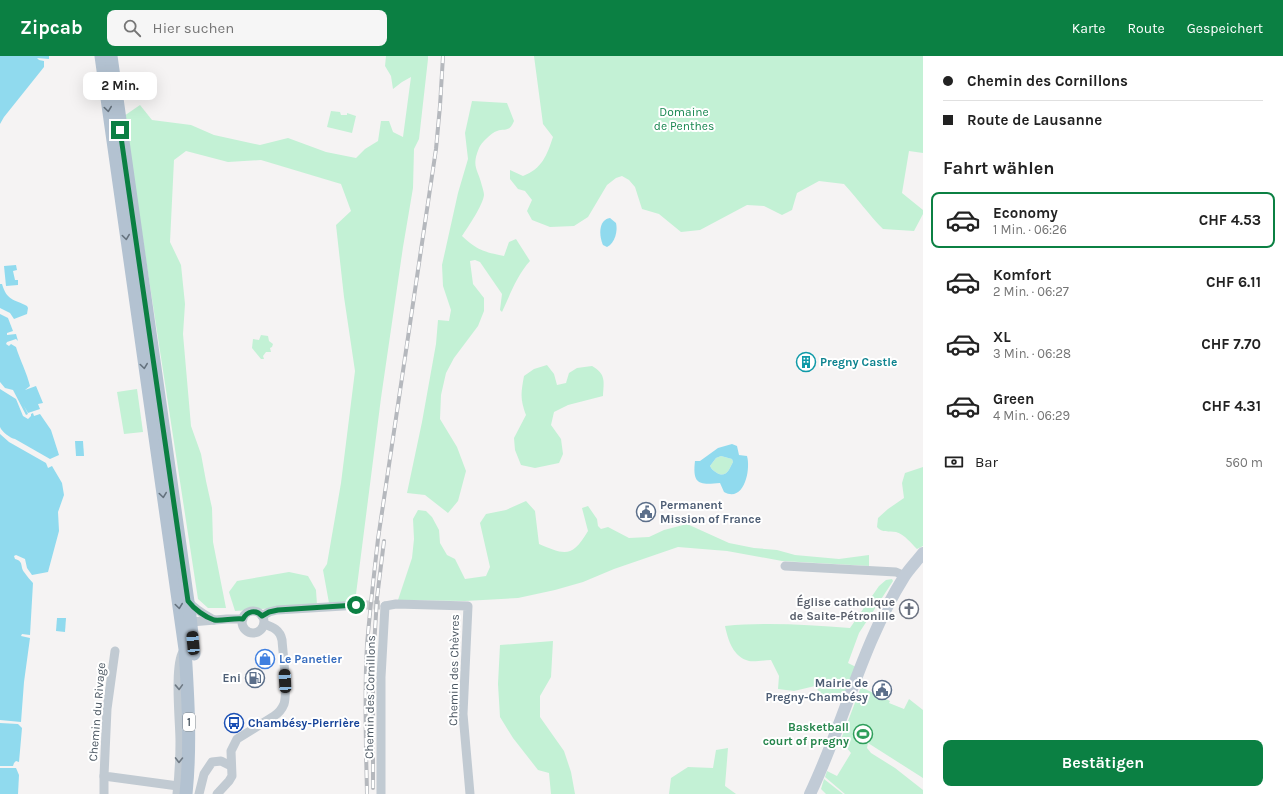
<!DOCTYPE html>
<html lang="de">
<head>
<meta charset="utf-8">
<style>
	:root { --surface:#fff; --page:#f6f6f6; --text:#222; --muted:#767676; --line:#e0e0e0; --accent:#0b8043 }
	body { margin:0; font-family:Karla,sans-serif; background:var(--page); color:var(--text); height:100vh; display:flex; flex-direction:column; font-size:15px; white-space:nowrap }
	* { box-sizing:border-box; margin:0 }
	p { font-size:13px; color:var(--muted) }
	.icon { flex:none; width:22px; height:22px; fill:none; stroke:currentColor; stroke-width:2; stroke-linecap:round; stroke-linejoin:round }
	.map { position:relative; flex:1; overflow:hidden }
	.panel { display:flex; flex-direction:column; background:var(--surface); width:360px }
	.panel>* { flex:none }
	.guide { display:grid; align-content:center; height:88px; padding:0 20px; background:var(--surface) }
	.end { position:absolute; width:18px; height:18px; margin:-9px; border:5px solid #0b8043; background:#fff; box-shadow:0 0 0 2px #fff }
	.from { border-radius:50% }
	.bubble { position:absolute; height:28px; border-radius:8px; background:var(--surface); box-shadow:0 4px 16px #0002; font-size:13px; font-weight:700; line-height:28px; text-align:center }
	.car { position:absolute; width:12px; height:24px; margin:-12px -6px; border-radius:5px; box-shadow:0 0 3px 1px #0007; background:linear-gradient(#222 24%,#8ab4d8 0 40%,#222 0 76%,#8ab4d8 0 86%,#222 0) }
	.guide b { display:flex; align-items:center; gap:14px; height:38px; font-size:15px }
	.guide b+b { border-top:1px solid var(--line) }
	.guide i { width:10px; height:10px; background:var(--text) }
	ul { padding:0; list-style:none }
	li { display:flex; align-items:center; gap:12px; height:56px; margin:0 8px 6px; padding:0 12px; border:2px solid transparent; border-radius:8px }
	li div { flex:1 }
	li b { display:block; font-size:15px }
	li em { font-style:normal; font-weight:700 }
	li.active { border-color:var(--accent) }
	li>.icon { width:36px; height:36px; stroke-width:1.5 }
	h2 { padding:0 20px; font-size:18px; line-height:48px }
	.pay { display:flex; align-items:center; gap:10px; height:44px; padding:0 20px; font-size:15px }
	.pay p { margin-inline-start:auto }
	.primary-button { display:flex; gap:8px; margin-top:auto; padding:8px 20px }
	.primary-button a { flex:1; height:46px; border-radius:8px; background:var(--accent); color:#fff; font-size:16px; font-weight:700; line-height:46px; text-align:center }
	header { display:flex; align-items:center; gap:24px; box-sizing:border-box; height:56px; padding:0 20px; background:var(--accent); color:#fff }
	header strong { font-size:19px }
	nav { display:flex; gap:22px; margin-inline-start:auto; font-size:14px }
	.search { width:280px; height:36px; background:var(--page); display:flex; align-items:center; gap:10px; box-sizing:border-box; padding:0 14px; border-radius:8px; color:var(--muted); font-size:15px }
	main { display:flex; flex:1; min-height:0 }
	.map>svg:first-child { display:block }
	.green { fill:#c3f1d5 }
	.water { fill:#90daee; fill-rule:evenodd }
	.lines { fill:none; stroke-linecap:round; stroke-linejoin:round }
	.street-tunnel { stroke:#caccce; stroke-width:9; stroke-dasharray:9 4.5; stroke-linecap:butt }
	.street { stroke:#c1cad2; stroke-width:9 }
	.secondary { stroke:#c1cbd6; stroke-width:12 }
	.primary { stroke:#b3c2d1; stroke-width:13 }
	.rail-casing { stroke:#b5b8bd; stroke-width:4 }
	.rail { stroke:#fff; stroke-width:2.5; stroke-dasharray:8; stroke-linecap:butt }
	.oneway { stroke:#64717d }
	.oneway2 { stroke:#6e7983 }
	.route { stroke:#0b8043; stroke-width:5 }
	.labels { text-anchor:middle; stroke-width:4; stroke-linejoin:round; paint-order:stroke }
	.shield { fill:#fff; stroke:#808990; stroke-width:1 }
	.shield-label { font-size:11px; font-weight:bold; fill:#4a5661 }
	.park-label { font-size:12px; fill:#17864f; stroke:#fff }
	.culture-label { font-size:12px; font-weight:bold; fill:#0d838f; stroke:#fff; text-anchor:start }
	.service-label { font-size:12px; font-weight:bold; fill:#4e5e75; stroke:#fff; text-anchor:end }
	.worship-label { font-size:12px; font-weight:bold; fill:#5b616d; stroke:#fff; text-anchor:end }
	.shop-label { font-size:12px; font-weight:bold; fill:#366cbe; stroke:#fff; text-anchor:start }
	.street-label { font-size:12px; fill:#4a5661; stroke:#fff }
	.transit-label { font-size:12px; font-weight:bold; fill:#164399; stroke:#fff; text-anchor:start }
	.leisure-label { font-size:12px; font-weight:bold; fill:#27864d; stroke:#fff; text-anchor:end }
</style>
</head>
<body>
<header>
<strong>Zipcab</strong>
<div class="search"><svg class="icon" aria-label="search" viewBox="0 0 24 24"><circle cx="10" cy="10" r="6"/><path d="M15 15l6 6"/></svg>Hier suchen</div>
<nav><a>Karte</a><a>Route</a><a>Gespeichert</a></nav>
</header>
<main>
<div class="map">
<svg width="923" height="738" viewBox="0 0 923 738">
	<rect width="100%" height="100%" fill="#f5f3f3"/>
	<g class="green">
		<path d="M386,0H428V3L419,83L414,93L413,132L403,191L381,342L355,546L329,547L323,514L327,508L341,427L355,315L344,241L336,169L351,155L341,128L261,104L228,106L186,95L174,104L170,186L181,209L185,248L183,278L191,370L201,398L206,425L212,452L213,486L226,552H208L198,543L124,60L140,49L152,64L191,69L214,79L260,89L288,82L326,96L356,102L365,93L378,85L381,65H389L393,76L403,81L411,21L402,26L393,33L391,20L385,10Z"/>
		<path d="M534,0H923V97L909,95L902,137L923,154V158L914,175L883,173C869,159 858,143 844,128L819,125L797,137L792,154L782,159L764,150L747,149L700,174L681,176L659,158L642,153L635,131L629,124L622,120L616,122L607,129L588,161L574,170L550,171L532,164L527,155L532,144L525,135L518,133L510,123V114L523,120C542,113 547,99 553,81L543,68Z"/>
		<path d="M472,45L507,47L514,65C509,77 505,72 497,75C491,77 481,87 479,92C471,111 478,113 482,130C483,133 484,137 484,139C483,149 468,171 462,180C477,194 484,196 504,200L509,186L516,183L530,205C517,219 510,239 502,256L500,254L502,238L480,206L475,204L470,205L473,228L484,242V255L478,270L454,302L446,317L441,339L440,363L457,391L466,415L458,445L448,457L425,439L407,437L422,366L436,288L438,264L449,265L451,254L443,230L442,209L458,137L468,103L465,77Z"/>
		<path d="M331,55L340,56L341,59H347V57L356,60L352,77L327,71Z"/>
		<path d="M261,279L268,280L269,285L273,288L272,291L270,292L271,296H266L263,300L264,303H261L252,292L253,283L259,284Z"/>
		<path d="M547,309L554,318L557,329L566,327L569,317L577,312L592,310C606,318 604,325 603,340L568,349L554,356L551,369L561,383L563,398L559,407L535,412L521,409L515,394L514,382L526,359C520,342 521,337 524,320L534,313Z"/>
		<path d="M137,333L143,376L124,378L117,336Z"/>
		<path d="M721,400L732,403L733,406C729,414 726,422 717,417C713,414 712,414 710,410L716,402Z"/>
		<path d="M923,411V490L917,493C911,487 905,479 896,476C889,475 882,477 877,471L878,462L888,453L904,442L902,427L905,417Z"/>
		<path d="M526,445L535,455L539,488C565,499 572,502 588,475L582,452L588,450L597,463L598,470L601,473L608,471L629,482L649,481L664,474L687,468L729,487L754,492L777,494L795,499L839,503L869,499V510L782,505L727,495L678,491L614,513L583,526L555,534L518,542L465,545L398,544L412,502L414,483L413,463L418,454L426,455L432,461L439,474L440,487L447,499L455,503L465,523L486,520L490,511L480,467L486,458L506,454Z"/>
		<path d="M289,516L308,520L316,534L317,549L235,555L229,536L237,525Z"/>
		<path d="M892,523L893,525L859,577L848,607L856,611L841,646L823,641L815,630L794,635L778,633L779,620L771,604C764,604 755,606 749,605C733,601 728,584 725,570C767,566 808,569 850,572L879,530L886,524Z"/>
		<path d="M553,585L551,621L540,640V661L564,695L571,716L575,738H551L549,717L538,714L513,682L500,661L498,628L500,589Z"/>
		<path d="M861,631L890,645L889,647L904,653L909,643L923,654V722L868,687L867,692L871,697L895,712L923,734V738H845L825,721L827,715L837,720L851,697L843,687L840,686Z"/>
		<path d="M728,692L725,730L736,738H669L671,722L688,711L713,712L716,694Z"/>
		<path d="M824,723L843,738H826L821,733Z"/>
	</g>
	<g class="water">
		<path d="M0,0H49V3L37,2L39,4L44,5V11L4,61L0,68Z"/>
		<path d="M610,162L616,167C618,175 615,187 607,191L603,189C599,180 598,164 610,162Z"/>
		<path d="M16,209L17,214L13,215L15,224H18V229L6,230L4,210Z"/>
		<path d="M0,228H2C7,245 14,243 27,250L28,252L27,258L14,263L10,257L0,252Z"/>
		<path d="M0,258L8,262L13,275L7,277V279L16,278L18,285L16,283L7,286L6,288L9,290L11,288L16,291C20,304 27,317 30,330L25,334L36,330L43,347L38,348L40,353L28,357L24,350L28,358L26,359L13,334L5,332L0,326Z"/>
		<path d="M0,333L16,343L23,360L28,363L31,360V358L33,357L34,360L40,358L51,374L59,399L50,403L15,383C10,382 2,376 0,371C0,365 0,340 0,333Z"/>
		<path d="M0,378L9,386L46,407L48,412L52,410L62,427L64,439L58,456L59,475L48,516L32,519L27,512L25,503L16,499L14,500L15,503C24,505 20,511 24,516C27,520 30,524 33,527L30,579L22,578L21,580L30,582L24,626L21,666L0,664Z"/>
		<path d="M75,385H83L84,400H76Z"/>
		<path d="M732,388L737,390L739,399L747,400C751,414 744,447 724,436L720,427C700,429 692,429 695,405H700L718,392ZM721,400L732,403L733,406C729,414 726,422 717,417C713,414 712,414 710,410L716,402Z"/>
		<path d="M57,562H66L65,576L56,575Z"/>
		<path d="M0,667L18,668L22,672L19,706L16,705L14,707L13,710H0Z"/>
		<path d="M0,712H16L19,719L18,738H0Z"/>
	</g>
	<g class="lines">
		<path class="street-tunnel" d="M360,549H380"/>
		<g class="street">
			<path d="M785,510L896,516L905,520"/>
			<path d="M188,545C195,554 205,559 214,564"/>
			<path d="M385,550L396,548L468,550L463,658L470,738"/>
			<circle cx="253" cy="566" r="11"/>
			<path d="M262,560L269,556L277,554L360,549"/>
			<path d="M191,566L227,563H243"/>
			<path d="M115,595L107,653L104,720L178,730"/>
			<path d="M104,720V738"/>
			<path d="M177,738C179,721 180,703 180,685C180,667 174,610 183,596"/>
			<path d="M199,738L204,718L212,706L221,705L231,710"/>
			<path d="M217,738L229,725L232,720L231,695L237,683L274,660C279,657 282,653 284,648C288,636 283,598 282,584C280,574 273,571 264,568"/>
			<path d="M381,738V621L385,550"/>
		</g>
		<path class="secondary" d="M810,738C844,667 862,588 904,521C909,513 917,505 923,497"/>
		<g class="primary">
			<path d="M101,0L185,593C188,641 191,690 186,738"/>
			<path d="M111,0L190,560L194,598"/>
		</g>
		<g class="rail-casing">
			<g id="rail">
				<path d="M373,732V607L377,542L384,485"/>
				<path d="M367,738C366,688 364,638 367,589C370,553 374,518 378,483L436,93L440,50L443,0"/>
			</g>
		</g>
		<use href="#rail" class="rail"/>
	</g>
	<defs><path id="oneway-chevron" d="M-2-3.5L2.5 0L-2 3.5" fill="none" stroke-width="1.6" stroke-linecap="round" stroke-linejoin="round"/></defs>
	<g class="oneway">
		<use href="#oneway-chevron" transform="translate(108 53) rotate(82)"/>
		<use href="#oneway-chevron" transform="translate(126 181) rotate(82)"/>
		<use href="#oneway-chevron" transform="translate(144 310) rotate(82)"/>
		<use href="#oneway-chevron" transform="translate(163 439) rotate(82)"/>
		<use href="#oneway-chevron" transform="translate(179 550) rotate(82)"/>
	</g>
	<g class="oneway2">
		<use href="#oneway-chevron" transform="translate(179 631) rotate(88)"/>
		<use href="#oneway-chevron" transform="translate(179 704) rotate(91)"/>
	</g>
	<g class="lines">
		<path class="route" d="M120,74L188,545C194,553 205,561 214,564C222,565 234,562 243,563C247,555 256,553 262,560L269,556L278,554L356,549"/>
	</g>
	<defs>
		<g id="building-ring" transform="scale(1)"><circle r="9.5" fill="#fff" stroke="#0f9aa8" stroke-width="1.5"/><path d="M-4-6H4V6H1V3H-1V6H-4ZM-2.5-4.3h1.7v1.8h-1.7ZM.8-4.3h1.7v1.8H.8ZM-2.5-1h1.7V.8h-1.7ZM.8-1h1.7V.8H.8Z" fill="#0f9aa8"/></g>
		<g id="civic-ring" transform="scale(1)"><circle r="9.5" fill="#fff" stroke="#5c6f8a" stroke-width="1.5"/><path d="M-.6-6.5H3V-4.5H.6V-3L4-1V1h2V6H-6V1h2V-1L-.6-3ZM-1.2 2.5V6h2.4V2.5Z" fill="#5c6f8a"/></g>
		<g id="church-ring" transform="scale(1)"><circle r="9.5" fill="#fff" stroke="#6b7280" stroke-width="1.5"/><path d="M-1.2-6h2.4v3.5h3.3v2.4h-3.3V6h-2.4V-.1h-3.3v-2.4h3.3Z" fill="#6b7280"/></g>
		<g id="shop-ring" transform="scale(1)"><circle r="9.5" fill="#fff" stroke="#3f7fe0" stroke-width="1.5"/><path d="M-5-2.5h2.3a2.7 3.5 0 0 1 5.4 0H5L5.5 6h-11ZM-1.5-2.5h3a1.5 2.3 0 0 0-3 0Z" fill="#3f7fe0"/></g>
		<g id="fuel-ring" transform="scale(1)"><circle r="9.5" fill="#fff" stroke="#5c6f8a" stroke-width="1.5"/><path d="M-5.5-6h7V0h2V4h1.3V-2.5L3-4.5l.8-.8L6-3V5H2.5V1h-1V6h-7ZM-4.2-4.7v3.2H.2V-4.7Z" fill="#5c6f8a"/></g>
		<g id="bus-ring" transform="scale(1)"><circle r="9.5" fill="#fff" stroke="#1a4fb4" stroke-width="1.5"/><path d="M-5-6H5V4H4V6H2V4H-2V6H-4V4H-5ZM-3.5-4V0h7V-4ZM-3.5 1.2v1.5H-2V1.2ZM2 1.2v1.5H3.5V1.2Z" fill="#1a4fb4"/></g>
		<g id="stadium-ring" transform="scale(1)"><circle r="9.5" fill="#fff" stroke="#2e9e5b" stroke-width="1.5"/><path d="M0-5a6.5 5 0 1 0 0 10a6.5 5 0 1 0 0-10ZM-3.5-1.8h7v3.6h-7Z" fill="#2e9e5b"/></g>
	</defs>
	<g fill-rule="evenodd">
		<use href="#building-ring" x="806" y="306"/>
		<use href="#civic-ring" x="646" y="456"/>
		<use href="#church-ring" x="909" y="553"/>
		<use href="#shop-ring" x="265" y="603"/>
		<use href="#fuel-ring" x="255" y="622"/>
		<use href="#civic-ring" x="882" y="634"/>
		<use href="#bus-ring" x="234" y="667"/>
		<use href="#stadium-ring" x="863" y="678"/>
	</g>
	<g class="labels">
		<rect class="shield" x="183" y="657" width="12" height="18" rx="3"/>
		<g class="shield-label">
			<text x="189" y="670">1</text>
		</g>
		<g class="park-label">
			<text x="684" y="60">Domaine<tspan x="684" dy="14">de Penthes</tspan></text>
		</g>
		<g class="culture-label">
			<text x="820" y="310">Pregny Castle</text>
		</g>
		<g class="service-label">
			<text x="660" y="453" text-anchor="start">Permanent<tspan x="660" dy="14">Mission of France</tspan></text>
			<text x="241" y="626">Eni</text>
			<text x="868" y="631">Mairie de<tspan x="868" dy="14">Pregny-Chambésy</tspan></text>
		</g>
		<g class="worship-label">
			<text x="895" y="550">Église catholique<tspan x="895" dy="14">de Saite-Pétronille</tspan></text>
		</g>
		<g class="shop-label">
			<text x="279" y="607">Le Panetier</text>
		</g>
		<g class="street-label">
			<text transform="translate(454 614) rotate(-89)" y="4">Chemin des Chèvres</text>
			<text transform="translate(370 641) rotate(-89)" y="4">Chemin des Cornillons</text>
			<text transform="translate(97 656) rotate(-85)" y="4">Chemin du Rivage</text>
		</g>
		<g class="transit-label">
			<text x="248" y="671">Chambésy-Pierrière</text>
		</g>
		<g class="leisure-label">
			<text x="849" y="675">Basketball<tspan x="849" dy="14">court of pregny</tspan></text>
		</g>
	</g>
</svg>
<i class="end from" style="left:356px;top:549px"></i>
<i class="end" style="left:120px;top:74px"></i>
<div class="bubble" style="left:83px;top:16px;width:74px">2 Min.</div>
<i class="car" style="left:193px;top:587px;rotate:355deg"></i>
<i class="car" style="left:285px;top:625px;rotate:357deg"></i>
</div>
<section class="panel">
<div class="guide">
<b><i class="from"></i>Chemin des Cornillons</b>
<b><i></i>Route de Lausanne</b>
</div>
<h2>Fahrt wählen</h2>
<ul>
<li class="active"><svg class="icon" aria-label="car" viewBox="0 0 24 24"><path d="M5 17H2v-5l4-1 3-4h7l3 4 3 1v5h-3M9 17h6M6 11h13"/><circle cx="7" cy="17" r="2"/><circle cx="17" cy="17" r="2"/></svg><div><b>Economy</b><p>1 Min. · 06:26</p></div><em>CHF 4.53</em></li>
<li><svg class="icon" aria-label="car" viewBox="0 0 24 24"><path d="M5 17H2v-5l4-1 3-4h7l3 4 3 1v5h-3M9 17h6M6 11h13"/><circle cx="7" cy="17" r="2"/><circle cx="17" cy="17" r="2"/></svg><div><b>Komfort</b><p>2 Min. · 06:27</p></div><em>CHF 6.11</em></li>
<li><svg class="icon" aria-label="car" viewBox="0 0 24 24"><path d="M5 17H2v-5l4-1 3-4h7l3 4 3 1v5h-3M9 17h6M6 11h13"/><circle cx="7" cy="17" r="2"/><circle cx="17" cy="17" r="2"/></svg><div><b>XL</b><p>3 Min. · 06:28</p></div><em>CHF 7.70</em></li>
<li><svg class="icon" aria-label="car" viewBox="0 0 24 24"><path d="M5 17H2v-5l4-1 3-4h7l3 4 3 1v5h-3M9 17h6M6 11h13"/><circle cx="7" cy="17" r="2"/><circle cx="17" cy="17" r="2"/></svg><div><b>Green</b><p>4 Min. · 06:29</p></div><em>CHF 4.31</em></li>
</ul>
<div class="pay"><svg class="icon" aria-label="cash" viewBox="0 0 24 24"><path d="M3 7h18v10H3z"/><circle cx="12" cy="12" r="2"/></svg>Bar<p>560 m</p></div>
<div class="primary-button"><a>Bestätigen</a></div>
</section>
</main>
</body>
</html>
